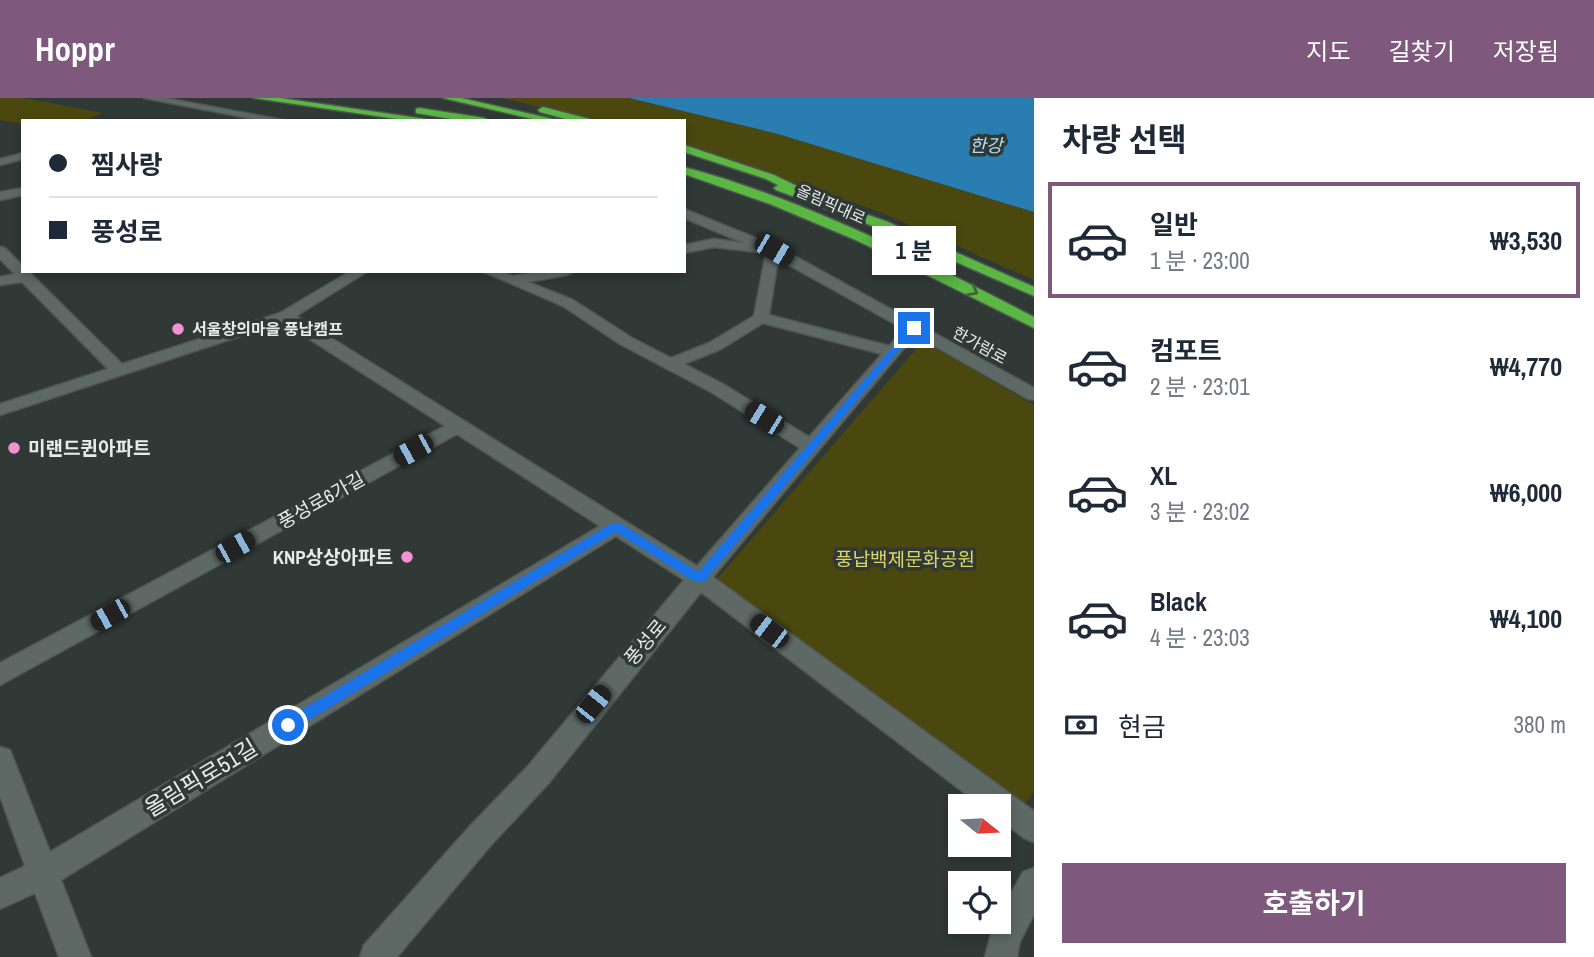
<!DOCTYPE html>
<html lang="ko">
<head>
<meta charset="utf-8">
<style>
	:root { --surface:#fff; --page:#f6f6f7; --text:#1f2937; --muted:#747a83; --line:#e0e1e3; --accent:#7f587e }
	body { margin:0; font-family:"Archivo Narrow","Noto Sans KR",sans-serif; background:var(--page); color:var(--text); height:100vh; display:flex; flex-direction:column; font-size:26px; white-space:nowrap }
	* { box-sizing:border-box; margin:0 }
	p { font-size:23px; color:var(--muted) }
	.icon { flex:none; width:38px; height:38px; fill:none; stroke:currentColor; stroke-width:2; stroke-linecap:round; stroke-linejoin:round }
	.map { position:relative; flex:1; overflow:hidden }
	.sheet { display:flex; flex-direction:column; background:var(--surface); width:560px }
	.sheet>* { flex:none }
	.top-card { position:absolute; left:21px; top:21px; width:665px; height:154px; border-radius:0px; box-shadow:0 4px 10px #0003; display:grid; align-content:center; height:154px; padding:0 28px; background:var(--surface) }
	.needle { width:46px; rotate:108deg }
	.controls { position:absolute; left:948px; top:696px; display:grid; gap:14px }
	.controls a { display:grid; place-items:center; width:63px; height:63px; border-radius:0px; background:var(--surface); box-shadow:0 4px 10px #0003; font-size:35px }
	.end { position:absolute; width:32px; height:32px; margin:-16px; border:9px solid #1a73e8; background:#fff; box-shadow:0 0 0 4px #fff }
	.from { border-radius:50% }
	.bubble { position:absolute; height:49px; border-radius:0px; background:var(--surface); box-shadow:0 4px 10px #0003; font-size:23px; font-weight:700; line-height:49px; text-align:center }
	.car { position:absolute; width:21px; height:42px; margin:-21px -10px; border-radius:9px; box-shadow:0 0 5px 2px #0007; background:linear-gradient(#222 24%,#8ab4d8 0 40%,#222 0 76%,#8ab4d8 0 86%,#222 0) }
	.top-card b { display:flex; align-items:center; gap:24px; height:66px; font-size:26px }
	.top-card b+b { border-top:2px solid var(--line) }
	.top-card i { width:18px; height:18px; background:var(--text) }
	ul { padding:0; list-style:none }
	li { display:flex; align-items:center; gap:21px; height:116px; margin:0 14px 10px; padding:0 14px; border:4px solid transparent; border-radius:0px }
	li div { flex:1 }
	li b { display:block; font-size:26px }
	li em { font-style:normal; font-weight:700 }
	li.on { border-color:var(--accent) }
	li>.icon { width:63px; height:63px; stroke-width:1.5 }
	h2 { padding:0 28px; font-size:32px; line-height:84px }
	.pay { display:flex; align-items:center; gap:18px; height:77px; padding:0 28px; font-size:26px }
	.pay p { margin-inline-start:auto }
	.button { display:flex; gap:14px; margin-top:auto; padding:14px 28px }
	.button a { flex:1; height:80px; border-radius:0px; background:var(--accent); color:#fff; font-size:28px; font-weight:700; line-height:80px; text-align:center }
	header { display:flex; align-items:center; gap:42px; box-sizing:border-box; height:98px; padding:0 35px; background:var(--accent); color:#fff }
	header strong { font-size:33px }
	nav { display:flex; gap:38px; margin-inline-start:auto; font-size:24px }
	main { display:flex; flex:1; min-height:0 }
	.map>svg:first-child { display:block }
	.green { fill:#4a470f }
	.water { fill:#297db0 }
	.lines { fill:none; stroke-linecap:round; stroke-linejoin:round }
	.minor-casing { stroke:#4d5653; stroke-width:3 }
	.highway-casing { stroke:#4d5653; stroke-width:3 }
	.minor { fill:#5e6965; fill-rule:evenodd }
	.highway { fill:#59b742; fill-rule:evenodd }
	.oneway { stroke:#3e653a }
	.route { fill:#1a73e8 }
	.poi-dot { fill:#f491d4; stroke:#303936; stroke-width:2.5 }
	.labels { text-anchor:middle; stroke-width:7; stroke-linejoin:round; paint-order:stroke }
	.far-street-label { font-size:16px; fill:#e5ebe9; stroke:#303936 }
	.far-poi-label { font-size:16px; font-weight:bold; fill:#e5ebe9; stroke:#303936; text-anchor:start }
	.far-water-label { font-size:18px; font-style:italic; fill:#b6ddf9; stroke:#303936 }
	.poi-label { font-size:19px; font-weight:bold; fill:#e5ebe9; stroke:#303936; text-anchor:start }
	.street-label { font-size:19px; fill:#e5ebe9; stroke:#303936 }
	.park-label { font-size:19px; fill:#dcd65e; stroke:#303936 }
	.near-street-label { font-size:23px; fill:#e5ebe9; stroke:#303936 }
</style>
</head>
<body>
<header>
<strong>Hoppr</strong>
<nav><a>지도</a><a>길찾기</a><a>저장됨</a></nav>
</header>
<main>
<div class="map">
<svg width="1034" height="859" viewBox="0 0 1034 859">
	<rect width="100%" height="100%" fill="#303936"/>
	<g class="green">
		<path d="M0,0H24L103,15L83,23H23V26L0,22Z"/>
		<path d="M502,0H629L778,36L1034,114V182L880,114L684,47V23H598Z"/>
		<path d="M923,243L1034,307V694L1022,710L717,481Z"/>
	</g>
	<path class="water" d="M629,0H1034V114L778,36Z"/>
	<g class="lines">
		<g class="minor-casing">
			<g id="minor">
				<path d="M144,0H165L288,23H264Z"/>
				<path d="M23,55V61L0,67V61Z"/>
				<path d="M23,90V97L0,102V94Z"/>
				<path d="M684,111L778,149L1034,290V302L1028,301L915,237L713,479L1034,713V744L1024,740L999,721V709H983L701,494L548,686L491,747L397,859H360L364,847L471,727L528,668L684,482L616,438L61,782L91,859H59L35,795L0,811V780L25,768L0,698V649L10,652L50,754L600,428L457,336L0,587V565L445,328L283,224L0,317V306L108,271L22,184L0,187V179L15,176L0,161V149L5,150L23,168V173H28L122,266L280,215L351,173H368L296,218L697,468L800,350L711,294L620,246L563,208L482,173H502L513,178L541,173H574L567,177L528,184L573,202L632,240L671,260L709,245L754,218L766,155L714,149L684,155V147L714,141L744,145L684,120ZM778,161L904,231L889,248L769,217ZM763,225L882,256L809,339L723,286L684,266L721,251Z"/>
				<path d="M1034,770V816L1020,843L1017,859H985L993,828L995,824H999V816L1023,774Z"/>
			</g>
		</g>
		<g class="highway-casing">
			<g id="highway">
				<path d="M254,0H280L439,23H410Z"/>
				<path d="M443,0H461L561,23H541Z"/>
				<path d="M543,9L589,21L590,23H573L540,14L538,12Z"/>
				<path d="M419,10L484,20L489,23H463L416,15V11Z"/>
				<path d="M684,47L774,77L799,89L800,93L888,124L1034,189V198L878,130L776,92L774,90L778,87L766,81L684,54Z"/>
				<path d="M684,69C806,102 922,161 1034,219V230L858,143L770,106L684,76Z"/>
			</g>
		</g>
		<use href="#minor" class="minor"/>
		<use href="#highway" class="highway"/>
	</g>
	<defs><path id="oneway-chevron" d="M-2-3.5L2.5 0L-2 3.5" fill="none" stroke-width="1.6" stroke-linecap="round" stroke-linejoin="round" transform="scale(1.75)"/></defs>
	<use class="oneway" href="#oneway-chevron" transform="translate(973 193) rotate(28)"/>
	<path class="route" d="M911,228L918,230L704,484H695L616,434L293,632H283V623L612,425H620L698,474Z"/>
	<g class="poi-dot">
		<circle cx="178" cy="231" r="7"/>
		<circle cx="14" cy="350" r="7"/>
		<circle cx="407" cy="459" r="7"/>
	</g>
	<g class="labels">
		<g class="far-street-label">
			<text transform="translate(831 106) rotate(24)" y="6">올림픽대로</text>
			<text transform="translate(980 247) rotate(29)" y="6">한가람로</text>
		</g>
		<g class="far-poi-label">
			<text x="192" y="237">서울창의마을 풍납캠프</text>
		</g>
		<g class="far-water-label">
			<text x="986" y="54">한강</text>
		</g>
		<g class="poi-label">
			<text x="28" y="357">미랜드퀸아파트</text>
			<text x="393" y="466" text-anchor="end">KNP상상아파트</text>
		</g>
		<g class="street-label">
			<text transform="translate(321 402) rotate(-29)" y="7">풍성로6가길</text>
			<text transform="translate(645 544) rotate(-50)" y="7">풍성로</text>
		</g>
		<g class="park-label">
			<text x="905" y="468">풍납백제문화공원</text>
		</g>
		<g class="near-street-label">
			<text transform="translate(201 680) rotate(-31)" y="8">올림픽로51길</text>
		</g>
	</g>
</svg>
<div class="controls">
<a><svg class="needle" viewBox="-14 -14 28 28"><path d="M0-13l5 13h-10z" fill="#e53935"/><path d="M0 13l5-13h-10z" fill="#747a83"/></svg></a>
<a><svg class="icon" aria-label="locate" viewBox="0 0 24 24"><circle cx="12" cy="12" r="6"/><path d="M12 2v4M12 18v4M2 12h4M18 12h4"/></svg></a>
</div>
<i class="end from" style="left:288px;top:627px"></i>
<i class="end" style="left:914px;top:230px"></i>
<div class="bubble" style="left:872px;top:128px;width:84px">1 분</div>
<i class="car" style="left:774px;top:152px;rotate:120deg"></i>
<i class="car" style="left:764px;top:320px;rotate:302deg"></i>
<i class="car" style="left:413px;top:352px;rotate:241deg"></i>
<i class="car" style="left:235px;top:449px;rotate:61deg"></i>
<i class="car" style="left:110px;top:517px;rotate:241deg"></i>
<i class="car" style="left:769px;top:533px;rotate:307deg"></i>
<i class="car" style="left:593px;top:606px;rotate:39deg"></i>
<div class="top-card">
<b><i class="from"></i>찜사랑</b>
<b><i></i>풍성로</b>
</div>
</div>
<section class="sheet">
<h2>차량 선택</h2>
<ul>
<li class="on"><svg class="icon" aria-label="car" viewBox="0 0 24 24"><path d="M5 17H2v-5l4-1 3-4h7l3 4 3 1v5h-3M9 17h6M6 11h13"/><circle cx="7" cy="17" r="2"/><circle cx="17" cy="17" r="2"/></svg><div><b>일반</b><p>1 분 · 23:00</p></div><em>₩3,530</em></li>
<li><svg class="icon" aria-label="car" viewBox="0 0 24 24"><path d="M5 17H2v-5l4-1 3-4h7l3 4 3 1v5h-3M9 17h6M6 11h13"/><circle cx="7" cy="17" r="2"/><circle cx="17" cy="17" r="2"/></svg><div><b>컴포트</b><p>2 분 · 23:01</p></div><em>₩4,770</em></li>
<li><svg class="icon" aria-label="car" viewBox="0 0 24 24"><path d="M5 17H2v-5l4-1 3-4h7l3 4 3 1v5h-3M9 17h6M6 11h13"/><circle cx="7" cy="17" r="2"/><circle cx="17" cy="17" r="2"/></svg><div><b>XL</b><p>3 분 · 23:02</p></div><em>₩6,000</em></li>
<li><svg class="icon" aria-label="car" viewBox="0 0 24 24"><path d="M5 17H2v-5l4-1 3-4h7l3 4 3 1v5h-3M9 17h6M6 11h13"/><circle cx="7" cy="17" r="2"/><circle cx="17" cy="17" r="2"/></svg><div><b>Black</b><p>4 분 · 23:03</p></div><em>₩4,100</em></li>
</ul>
<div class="pay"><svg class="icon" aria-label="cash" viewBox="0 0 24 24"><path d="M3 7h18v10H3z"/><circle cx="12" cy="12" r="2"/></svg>현금<p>380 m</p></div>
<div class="button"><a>호출하기</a></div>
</section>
</main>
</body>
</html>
